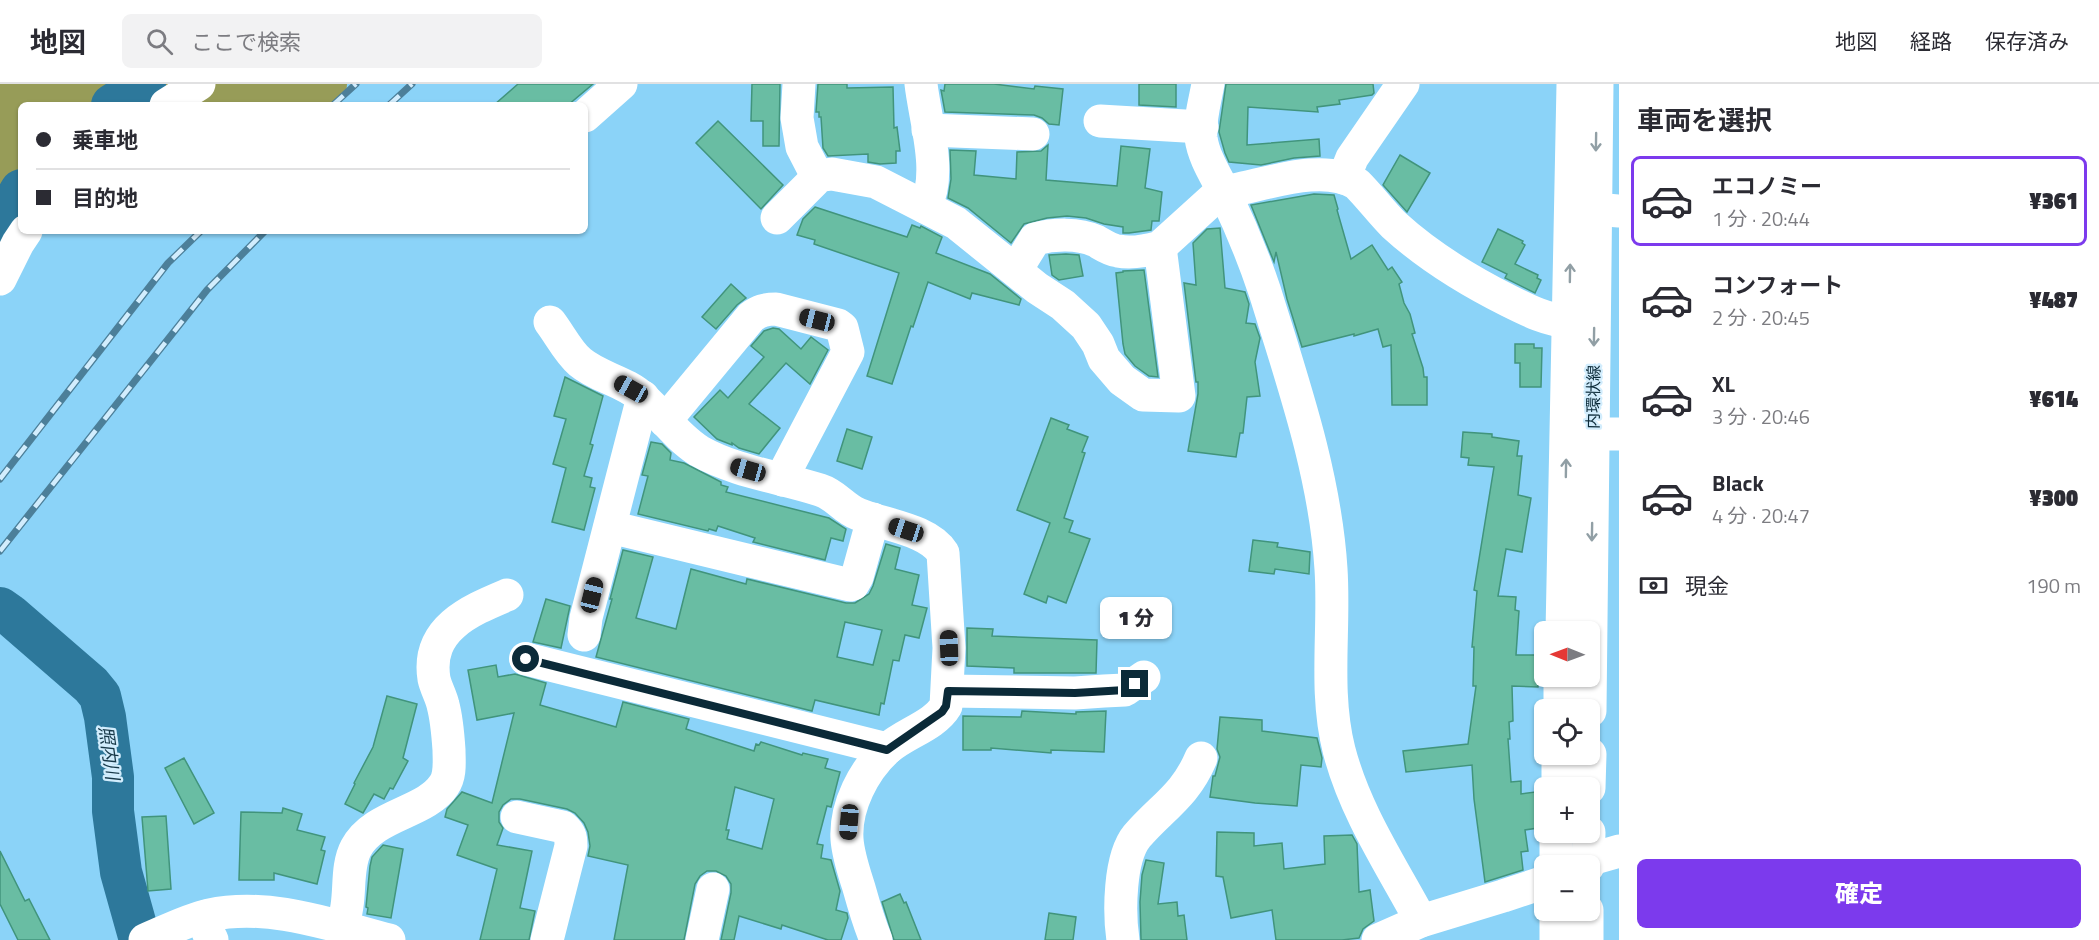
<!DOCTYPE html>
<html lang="ja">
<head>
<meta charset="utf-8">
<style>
	:root { --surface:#fff; --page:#f2f2f3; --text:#2b2b33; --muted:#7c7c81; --line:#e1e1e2; --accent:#7c3aed }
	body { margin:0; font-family:"Titillium Web","Noto Sans JP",sans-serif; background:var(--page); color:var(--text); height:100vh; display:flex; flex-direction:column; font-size:22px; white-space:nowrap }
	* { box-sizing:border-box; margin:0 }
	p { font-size:20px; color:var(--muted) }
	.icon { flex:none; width:33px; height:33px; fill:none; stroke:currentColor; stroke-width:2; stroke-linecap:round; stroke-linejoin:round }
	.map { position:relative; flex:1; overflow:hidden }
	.details { display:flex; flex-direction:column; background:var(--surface); width:480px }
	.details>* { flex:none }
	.top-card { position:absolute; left:18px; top:18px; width:570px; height:132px; border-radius:9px; box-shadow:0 2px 4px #0004; display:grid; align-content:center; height:132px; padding:0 18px; background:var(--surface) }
	.needle { width:39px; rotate:271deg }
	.controls { position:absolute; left:1534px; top:537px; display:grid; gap:12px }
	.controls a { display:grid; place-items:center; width:66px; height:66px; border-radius:9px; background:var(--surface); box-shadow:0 2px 4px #0004; font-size:30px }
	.end { position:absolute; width:27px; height:27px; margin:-14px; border:8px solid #0b2a38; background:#fff; box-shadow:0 0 0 3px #fff }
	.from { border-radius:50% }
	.bubble { position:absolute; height:42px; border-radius:9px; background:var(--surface); box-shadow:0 2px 4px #0004; font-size:20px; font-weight:800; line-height:42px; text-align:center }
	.car { position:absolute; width:18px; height:36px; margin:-18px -9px; border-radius:8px; box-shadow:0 0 4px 2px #0007; background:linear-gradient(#222 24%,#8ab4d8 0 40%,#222 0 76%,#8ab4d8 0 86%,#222 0) }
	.top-card b { display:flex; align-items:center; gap:21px; height:57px; font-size:22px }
	.top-card b+b { border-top:2px solid var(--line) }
	.top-card i { width:15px; height:15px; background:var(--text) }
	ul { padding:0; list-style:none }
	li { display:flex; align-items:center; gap:18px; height:90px; margin:0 12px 9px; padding:0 6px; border:3px solid transparent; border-radius:9px }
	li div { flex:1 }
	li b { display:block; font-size:22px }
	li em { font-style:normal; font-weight:800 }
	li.current { border-color:var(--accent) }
	li>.icon { width:54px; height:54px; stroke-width:1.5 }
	h2 { padding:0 18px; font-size:27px; line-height:72px }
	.pay { display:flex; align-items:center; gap:15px; height:66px; padding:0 18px; font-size:22px }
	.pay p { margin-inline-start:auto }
	.action { display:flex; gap:12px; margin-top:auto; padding:12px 18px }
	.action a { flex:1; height:69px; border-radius:9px; background:var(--accent); color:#fff; font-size:24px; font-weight:800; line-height:69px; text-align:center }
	header { display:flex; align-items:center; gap:36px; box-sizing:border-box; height:84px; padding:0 30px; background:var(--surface); border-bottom:2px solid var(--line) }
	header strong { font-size:28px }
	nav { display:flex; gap:33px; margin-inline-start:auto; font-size:21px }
	.search { width:420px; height:54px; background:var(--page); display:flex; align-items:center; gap:15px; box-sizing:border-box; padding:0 21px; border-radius:9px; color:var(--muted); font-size:22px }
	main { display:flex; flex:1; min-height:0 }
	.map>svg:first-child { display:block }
	.forest { fill:#979c58 }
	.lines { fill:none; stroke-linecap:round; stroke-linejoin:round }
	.river { stroke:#2d789b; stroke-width:42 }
	.building { fill:#69bda3; stroke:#41947c; stroke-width:1.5; fill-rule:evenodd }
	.minor { stroke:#fff; stroke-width:33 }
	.major { stroke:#fff; stroke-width:33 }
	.rail-casing { stroke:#4c7f99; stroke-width:7 }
	.rail { stroke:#d2edfd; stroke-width:4.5; stroke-dasharray:14; stroke-linecap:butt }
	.oneway { stroke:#919fa5 }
	.route { stroke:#0b2a38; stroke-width:8 }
	.labels { text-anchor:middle; stroke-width:4.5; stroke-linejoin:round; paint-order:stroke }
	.street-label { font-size:16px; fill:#0b2a38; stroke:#d2edfd }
	.water-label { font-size:18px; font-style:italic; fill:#173848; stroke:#d2edfd }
</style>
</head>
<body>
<header>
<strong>地図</strong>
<div class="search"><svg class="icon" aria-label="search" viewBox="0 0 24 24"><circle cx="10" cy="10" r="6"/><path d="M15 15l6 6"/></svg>ここで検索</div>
<nav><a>地図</a><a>経路</a><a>保存済み</a></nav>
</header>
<main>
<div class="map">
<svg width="1619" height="856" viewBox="0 0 1619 856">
	<rect width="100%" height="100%" fill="#8bd3f8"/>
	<path class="forest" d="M0,0H347L346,12L338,21H21V141L0,155Z"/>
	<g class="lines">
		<g class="river">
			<path d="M112,21L145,0"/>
			<path d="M0,141L21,106"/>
			<path d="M0,524L10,531L91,601L100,612L105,633L113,693V727L121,788L140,856"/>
		</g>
	</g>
	<g class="building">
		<path d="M518,0H593L568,21H494Z"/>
		<path d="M752,0H780L779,62H763V37H751Z"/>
		<path d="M818,0H847V4L893,3L894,44L897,43L900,67H896V79L880,80L868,78V70L828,72L823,64L821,33H819V28H816Z"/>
		<path d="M945,0H994L1034,5L1035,2L1063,5L1059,41L1049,40L1042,34L1034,31L945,28L941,6L944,7Z"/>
		<path d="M1139,0H1176V23L1139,21Z"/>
		<path d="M1226,0H1373L1374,9L1372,11L1339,16L1340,20L1317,23L1318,28L1248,23L1247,61L1319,55L1320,72L1294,74L1261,81L1229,78L1225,69L1219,48Z"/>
		<path d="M718,37L783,101L761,125L696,59Z"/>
		<path d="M1048,61L1046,96L1117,102L1121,62L1150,65L1145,104L1162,108L1159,137H1152L1151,146L1129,149H1123V143L1104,140L1086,134L1067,132L1047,134L1024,140L1011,159L968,124L948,114L951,95L950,66L976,67L974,91L1016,95L1017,68L1041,67Z"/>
		<path d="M1400,71L1430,89L1407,128L1383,101Z"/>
		<path d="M1314,110L1334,111L1338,125L1337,126L1351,175L1372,161L1388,186L1392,183L1402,198L1399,200L1404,219L1410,230L1415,249L1412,250L1423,284L1424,293H1427V321H1392L1391,261L1383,263L1378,245L1354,252V250L1302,263L1287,215L1276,168L1274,178L1251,121Z"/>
		<path d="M815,123L907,153L912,141L920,144L921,142L942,153L936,169L990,190L1021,215L1019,221L972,209L970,215L928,198L913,243L911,242L892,300L867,292L899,189L814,160L815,156L797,151L803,135Z"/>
		<path d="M1220,144L1225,204L1245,208L1249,220L1246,239L1255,240L1260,254L1255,278L1260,312L1247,313L1243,349H1240L1236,373L1188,367L1198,310V298H1196L1184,199L1196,201L1193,159L1207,145Z"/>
		<path d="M1498,145L1523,157L1522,159L1525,161L1515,180L1538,191L1537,194L1541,196L1535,209L1505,194L1507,190L1482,178Z"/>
		<path d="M1066,170L1079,171L1083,192L1059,196L1052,191L1049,171Z"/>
		<path d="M1144,186L1158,293L1149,292L1135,282L1125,270L1123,260L1116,189L1123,188V187Z"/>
		<path d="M731,200L746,214L737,221L716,245L702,233Z"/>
		<path d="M773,244L779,245L801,265L811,253L828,266L810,300L786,279L749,320L780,344L759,370L739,364L732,359V361L717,355L694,333L720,306L728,314L764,273L751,262L764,247Z"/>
		<path d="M1515,260H1534V264H1542L1541,303H1520V279H1515Z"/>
		<path d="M565,293L603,312L590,360L593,361L584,392L592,394L590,403L595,404L584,446L552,438L566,384L553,380L566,335L554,332Z"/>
		<path d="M1051,334L1069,341L1067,345L1088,353L1082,368L1085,369L1064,434L1073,437L1069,448L1090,455L1066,519L1048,512L1046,519L1024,510L1050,439L1017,426Z"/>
		<path d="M847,345L872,353L862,385L837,377Z"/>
		<path d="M1463,348L1492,350V353L1519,357L1517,372H1522L1518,411L1531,414L1522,468L1506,465L1498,512L1516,513L1515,526L1519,527L1516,571H1539L1538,603L1512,602L1513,637L1509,638L1510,655H1508L1511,698L1521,697V710L1535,708L1538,744L1525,746L1528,767L1521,768L1523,786L1485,798L1474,715L1472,681L1406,688L1403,667L1468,660L1476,602H1473L1474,563H1472L1477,507L1474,506L1494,383L1468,381L1469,374L1461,373Z"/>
		<path d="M651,358L662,360L671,369L670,376L684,379L721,398V401L728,403L726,408L829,434L846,445L843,457L831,454L825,476L753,458L755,454L718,442L716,447L709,445L708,447L638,430L648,392L642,391Z"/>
		<path d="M1253,456L1278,459L1277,463L1310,468L1309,490L1275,485L1274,490L1249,487Z"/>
		<path d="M886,460L900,464L895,485L919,491L912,521L927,524L919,554L905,551L899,577L893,576L884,620L881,619L879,631L815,616L812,627L596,573L612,515H610L623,466L653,473L636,534L676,545L691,485L746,500L747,495L846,519H855L869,510L873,502ZM845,538L882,546L873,581L837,573Z"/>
		<path d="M546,515L570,522L561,564L533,558Z"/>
		<path d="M967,544L993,545L992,552L1097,556L1096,589H1014V584L967,582Z"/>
		<path d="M496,581L498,593L515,590L546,599L540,621L616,643L623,618L689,635L686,645L754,667L756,660L759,661L761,658L802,671L803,669L828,675L825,684L840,688L831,723L827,722L817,760L823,761L821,774L831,776L840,807L836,826L847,829L848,834L841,856H828L782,841L781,845L739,832L734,856H721L731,809V800L726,792L716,787H707L700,792L695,800L684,856H614L628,781L588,772L590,762L588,748L584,739L575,729L567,725L520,715H511L503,721L499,728V738L503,744L497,761L532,767L520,824L535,827L529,856H480L497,785L457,771L468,741L445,733L447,725L462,708L492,719L514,629L477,636L468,586ZM735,703L774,715L762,765L727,755L729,746H726Z"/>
		<path d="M387,612L417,620L403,674L408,677L393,705L390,704L384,715L374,710L363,729L345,720L355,700L354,699L373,663Z"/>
		<path d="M1022,627L1076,630V628L1106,627L1104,668L1051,666V669L991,664V666H963V632L1021,633Z"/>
		<path d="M1220,633L1262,636V647L1317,654L1322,674L1321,683L1301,681L1297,722L1255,719L1210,713L1213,692H1215L1220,673L1217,665Z"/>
		<path d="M184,674L214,729L194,740L165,684Z"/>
		<path d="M283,724L302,730L297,746L325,753L321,766L325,767L317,800L274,789V796H239L241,728L282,729Z"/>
		<path d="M166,732L171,805L148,807L142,733Z"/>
		<path d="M1217,748L1254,749V762L1282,759L1284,785L1325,780L1324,752L1352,751L1357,760L1359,808L1370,806L1374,837L1363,845L1359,854L1342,856H1276L1272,826L1231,834L1223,793L1216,792Z"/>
		<path d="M383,761L403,765L391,834L367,830L368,824L366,823L370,782L372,773Z"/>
		<path d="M0,767L25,817L29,815L50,856H18L0,820Z"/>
		<path d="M1146,776L1164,779L1158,820L1177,818L1178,832L1184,831L1187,856H1141L1140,818L1142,791Z"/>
		<path d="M900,810L904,819L906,818L921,856H894L882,818Z"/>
		<path d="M1049,829L1076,833L1073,856H1045Z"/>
	</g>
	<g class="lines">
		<g class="minor">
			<path d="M799,0L797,34L802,63L817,92"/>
			<path d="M921,0C925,36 943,90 925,123"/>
			<path d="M1208,0C1205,17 1199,37 1201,54C1204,75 1217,93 1226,112C1241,143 1254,175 1265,208C1293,299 1325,390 1331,485C1335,545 1324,607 1339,666C1355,728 1391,781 1421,837"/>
			<path d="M166,21L199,0"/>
			<path d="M585,32L621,0"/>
			<path d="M1100,37L1202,43"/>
			<path d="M928,46L1033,50"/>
			<path d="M1344,94L1352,74L1403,0"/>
			<path d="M1595,125L1619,127"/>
			<path d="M777,134L814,97L817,92L832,90L876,98L956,139L1037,204L1063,221L1086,242L1098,260L1104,275L1122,296L1143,311L1179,312L1160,163"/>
			<path d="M1016,186L1035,155C1054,150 1078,149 1096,157C1103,161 1110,166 1118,167C1132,170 1146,167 1160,163L1213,115L1234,106C1270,99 1325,79 1357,100C1370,113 1381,128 1394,141C1429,173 1467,196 1509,217C1529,227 1547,236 1570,238"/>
			<path d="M0,195L18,159L26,147"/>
			<path d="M550,238C560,251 568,268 580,278C599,294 625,297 643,314C662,331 677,353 699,367C736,388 780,393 820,406C836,411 843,424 858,430C883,441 928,445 943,469L949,564L946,622C934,642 905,649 887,665C864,686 845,722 847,755C848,771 854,788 859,804C864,822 869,839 876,856"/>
			<path d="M665,337L751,233C759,227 765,225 776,225L838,241L842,244L848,268L787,384L783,396"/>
			<path d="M1593,350H1619"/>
			<path d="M610,443L850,501L853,500L857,493L873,435"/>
			<path d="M584,551L586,534L643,313"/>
			<path d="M526,575L887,665"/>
			<path d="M948,607L1075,609L1104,607L1125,606L1144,593"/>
			<path d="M517,733L563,743C570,749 571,753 571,762L547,856"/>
			<path d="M1577,782L1588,776L1619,767"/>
			<path d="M207,832L208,848L212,856"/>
			<path d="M342,844C344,837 346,829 347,822C350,803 347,781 356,764C374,730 426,729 444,701C451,691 449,677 449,666C448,651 447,636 443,621C441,612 436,604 434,595C426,545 469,527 507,511"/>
			<path d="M702,856L713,805"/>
			<path d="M1123,856C1119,829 1119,774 1137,752C1162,723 1185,712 1201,674"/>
			<path d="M1378,856L1421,837L1503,812L1545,798"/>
		</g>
		<g class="major">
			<path d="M1562,548L1573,0"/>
			<path d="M1560,626V592"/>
			<path d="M1590,627L1597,0"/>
			<path d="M1558,704V670"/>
			<path d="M1589,704L1590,670"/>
			<path d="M1556,782V748"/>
			<path d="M1588,782L1589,748"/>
			<path d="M1556,826V856"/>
			<path d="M145,856C166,847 187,836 209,831C270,818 331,841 389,856"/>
			<path d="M1587,856V826"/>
		</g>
		<g class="rail-casing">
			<g id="rail">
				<path d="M333,21L356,0"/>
				<path d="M389,21L412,0"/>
				<path d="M0,395L168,179L201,147"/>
				<path d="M0,467L207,206L265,147"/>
			</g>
		</g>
		<use href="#rail" class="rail"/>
	</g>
	<defs><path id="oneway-shaft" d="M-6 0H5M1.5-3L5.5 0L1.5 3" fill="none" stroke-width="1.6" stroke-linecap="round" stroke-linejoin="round" transform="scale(1.5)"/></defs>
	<g class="oneway">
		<use href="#oneway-shaft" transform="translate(1596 58) rotate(91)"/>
		<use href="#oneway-shaft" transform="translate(1570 189) rotate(-89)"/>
		<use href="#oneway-shaft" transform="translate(1594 253) rotate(91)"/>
		<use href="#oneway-shaft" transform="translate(1566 384) rotate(-89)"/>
		<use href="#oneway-shaft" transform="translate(1592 448) rotate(91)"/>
	</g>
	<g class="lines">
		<path class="route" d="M526,575L887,666L942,628L946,622L948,607L1075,609L1125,606L1135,600"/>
	</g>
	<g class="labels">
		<g class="street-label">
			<text transform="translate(1593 313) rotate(-89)" y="6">内環状線</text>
		</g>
		<g class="water-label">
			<text transform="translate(109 669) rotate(82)" y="6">照内川</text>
		</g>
	</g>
</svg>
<div class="controls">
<a><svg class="needle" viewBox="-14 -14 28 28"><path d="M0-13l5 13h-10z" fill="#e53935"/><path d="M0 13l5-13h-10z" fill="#7c7c81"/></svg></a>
<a><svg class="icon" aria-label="locate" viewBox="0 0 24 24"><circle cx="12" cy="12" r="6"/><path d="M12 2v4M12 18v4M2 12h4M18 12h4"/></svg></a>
<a>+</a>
<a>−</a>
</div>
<i class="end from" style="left:526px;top:575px"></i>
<i class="end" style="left:1135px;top:600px"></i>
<div class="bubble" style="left:1100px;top:513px;width:72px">1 分</div>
<i class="car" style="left:817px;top:236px;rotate:284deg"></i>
<i class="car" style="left:631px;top:305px;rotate:299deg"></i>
<i class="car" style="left:748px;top:386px;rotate:286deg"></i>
<i class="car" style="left:906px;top:446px;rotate:288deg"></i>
<i class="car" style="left:592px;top:511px;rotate:14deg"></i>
<i class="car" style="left:949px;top:564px;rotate:358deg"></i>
<i class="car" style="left:849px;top:738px;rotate:185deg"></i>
<div class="top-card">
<b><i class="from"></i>乗車地</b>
<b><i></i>目的地</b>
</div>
</div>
<section class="details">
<h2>車両を選択</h2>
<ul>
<li class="current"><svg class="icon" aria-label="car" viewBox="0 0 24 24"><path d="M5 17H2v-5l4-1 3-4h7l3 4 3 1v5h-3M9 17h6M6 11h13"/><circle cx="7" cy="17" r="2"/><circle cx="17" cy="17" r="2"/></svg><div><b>エコノミー</b><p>1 分 · 20:44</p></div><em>¥361</em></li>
<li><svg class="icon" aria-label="car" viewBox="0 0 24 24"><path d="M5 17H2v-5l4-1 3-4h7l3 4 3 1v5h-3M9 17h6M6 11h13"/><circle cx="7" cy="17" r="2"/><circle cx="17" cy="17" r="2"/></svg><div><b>コンフォート</b><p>2 分 · 20:45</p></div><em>¥487</em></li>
<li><svg class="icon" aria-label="car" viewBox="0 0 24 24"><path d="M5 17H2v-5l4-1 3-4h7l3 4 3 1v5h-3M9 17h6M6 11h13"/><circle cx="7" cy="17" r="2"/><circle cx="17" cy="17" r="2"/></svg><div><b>XL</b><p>3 分 · 20:46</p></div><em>¥614</em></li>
<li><svg class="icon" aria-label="car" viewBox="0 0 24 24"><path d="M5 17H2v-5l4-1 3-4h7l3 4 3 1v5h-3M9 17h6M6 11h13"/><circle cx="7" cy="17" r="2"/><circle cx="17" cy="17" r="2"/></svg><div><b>Black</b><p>4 分 · 20:47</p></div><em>¥300</em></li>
</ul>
<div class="pay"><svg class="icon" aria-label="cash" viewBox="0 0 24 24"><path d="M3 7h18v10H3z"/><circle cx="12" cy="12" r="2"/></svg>現金<p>190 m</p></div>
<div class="action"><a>確定</a></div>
</section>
</main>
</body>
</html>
